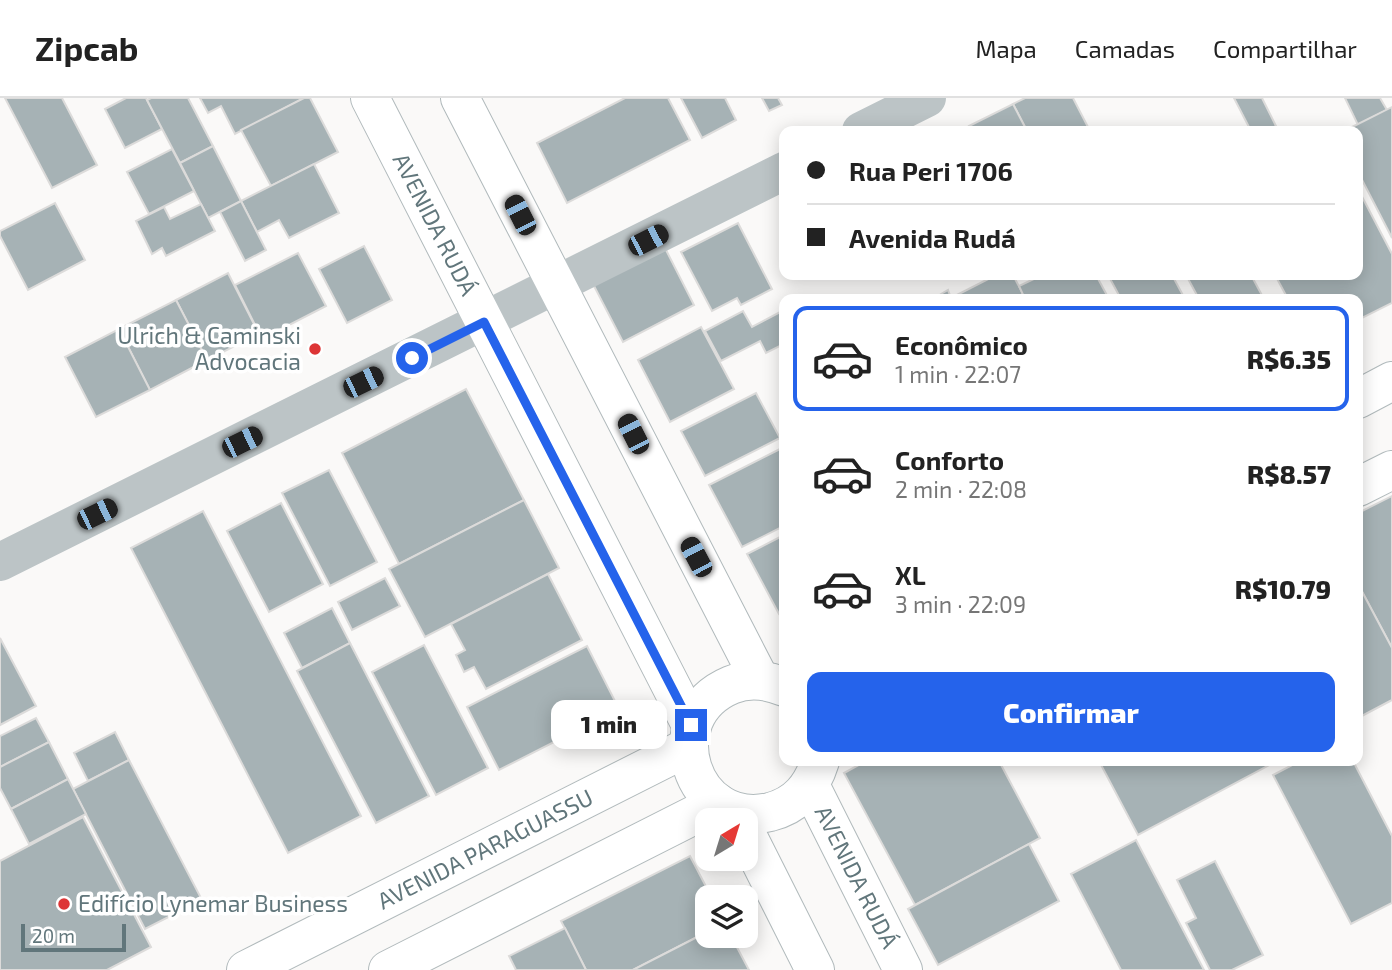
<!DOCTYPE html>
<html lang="pt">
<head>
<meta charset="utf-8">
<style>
	:root { --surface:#fff; --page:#f2f2f2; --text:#222; --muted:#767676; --line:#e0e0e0; --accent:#2563eb }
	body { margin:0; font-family:"Exo 2",sans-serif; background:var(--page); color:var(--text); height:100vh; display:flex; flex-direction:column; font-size:26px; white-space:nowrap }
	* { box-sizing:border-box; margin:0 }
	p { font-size:23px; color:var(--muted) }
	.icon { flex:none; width:38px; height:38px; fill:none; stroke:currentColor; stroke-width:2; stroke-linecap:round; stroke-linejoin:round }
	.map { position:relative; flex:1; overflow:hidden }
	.details { position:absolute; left:779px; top:196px; width:584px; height:472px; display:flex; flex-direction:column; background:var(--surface); border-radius:14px; box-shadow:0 4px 18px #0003 }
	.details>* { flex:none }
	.hud { position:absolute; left:779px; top:28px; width:584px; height:154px; border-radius:14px; box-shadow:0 4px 18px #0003; display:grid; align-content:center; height:154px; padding:0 28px; background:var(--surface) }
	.needle { width:46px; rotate:38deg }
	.tools { position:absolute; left:695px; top:710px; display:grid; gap:14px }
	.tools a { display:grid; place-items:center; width:63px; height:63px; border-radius:14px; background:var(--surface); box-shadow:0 4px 18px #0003; font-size:35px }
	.scale { position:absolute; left:21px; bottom:18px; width:105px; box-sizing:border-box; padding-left:7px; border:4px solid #61767b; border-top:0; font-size:19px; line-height:24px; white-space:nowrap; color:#61767b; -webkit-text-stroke:5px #fff; paint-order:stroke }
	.end { position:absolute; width:32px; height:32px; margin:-16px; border:9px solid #2563eb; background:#fff; box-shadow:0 0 0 4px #fff }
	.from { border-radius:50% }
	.bubble { position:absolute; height:49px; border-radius:14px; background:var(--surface); box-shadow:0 4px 18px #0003; font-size:23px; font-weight:800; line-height:49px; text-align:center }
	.car { position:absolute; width:21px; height:42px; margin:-21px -10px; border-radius:9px; box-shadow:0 0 5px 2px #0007; background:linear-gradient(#222 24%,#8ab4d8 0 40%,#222 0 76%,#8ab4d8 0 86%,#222 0) }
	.hud b { display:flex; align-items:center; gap:24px; height:66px; font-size:26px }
	.hud b+b { border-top:2px solid var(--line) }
	.hud i { width:18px; height:18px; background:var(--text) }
	ul { padding:12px 0 0; list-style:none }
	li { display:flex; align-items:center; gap:21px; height:105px; margin:0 14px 10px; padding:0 14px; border:4px solid transparent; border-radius:14px }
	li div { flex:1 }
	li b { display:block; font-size:26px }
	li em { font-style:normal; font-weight:800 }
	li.on { border-color:var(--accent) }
	li>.icon { width:63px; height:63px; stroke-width:1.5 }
	.button { display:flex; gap:14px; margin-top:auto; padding:14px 28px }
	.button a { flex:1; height:80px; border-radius:14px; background:var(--accent); color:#fff; font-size:28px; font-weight:800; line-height:80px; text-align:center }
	header { display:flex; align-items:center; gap:42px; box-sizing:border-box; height:98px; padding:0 35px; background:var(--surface); border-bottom:2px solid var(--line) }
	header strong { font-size:33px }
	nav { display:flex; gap:38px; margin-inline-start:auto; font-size:24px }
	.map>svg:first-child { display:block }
	.building { fill:#a6b2b5; stroke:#dcdbda; stroke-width:2 }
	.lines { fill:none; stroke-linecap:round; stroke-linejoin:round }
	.secondary-casing { stroke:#b1babc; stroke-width:40 }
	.minor { stroke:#bcc4c6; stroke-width:38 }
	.secondary { stroke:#fff; stroke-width:38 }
	.route { stroke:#2563eb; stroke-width:9 }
	.poi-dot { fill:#dd3536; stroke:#fff; stroke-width:2.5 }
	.labels { text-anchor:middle; stroke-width:7; stroke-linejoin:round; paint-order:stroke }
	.street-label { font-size:23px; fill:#61767b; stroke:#fff }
	.poi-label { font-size:23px; fill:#61767b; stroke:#fff; text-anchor:end }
</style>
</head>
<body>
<header>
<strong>Zipcab</strong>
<nav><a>Mapa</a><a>Camadas</a><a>Compartilhar</a></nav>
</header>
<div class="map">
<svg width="1392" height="872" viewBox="0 0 1392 872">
	<rect width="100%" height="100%" fill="#faf9f8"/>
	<g class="building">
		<path d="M5,0H62L97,67L52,90Z"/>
		<path d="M126,0H146L162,31L125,50L105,11Z"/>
		<path d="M151,0H188L213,48L180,65L147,2Z"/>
		<path d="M200,0H304L235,36L221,8L208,15Z"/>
		<path d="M304,0H310L338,54L271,88L241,32Z"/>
		<path d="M625,0H668L690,42L567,105L537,45Z"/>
		<path d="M681,0H725L736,22L702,40Z"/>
		<path d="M762,0H778L782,7L769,13Z"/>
		<path d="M1025,0H1073L1090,33H1027L1013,6Z"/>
		<path d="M1234,0H1262L1276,28L1266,33H1251Z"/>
		<path d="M1345,0H1380L1387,12L1358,27Z"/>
		<path d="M1013,6L1027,33H972L969,28Z"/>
		<path d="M1392,9V140L1358,74V33H1344Z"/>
		<path d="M213,48L241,103L208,120L180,65Z"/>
		<path d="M172,51L194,93L149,116L127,74Z"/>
		<path d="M314,66L339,115L289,140L279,122L257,134L241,103Z"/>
		<path d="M1358,91L1392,156V205L1358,222V201H1288L1275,177H1358Z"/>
		<path d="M241,103L266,152L245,163L220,114Z"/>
		<path d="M55,105L85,162L28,192L0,138V133Z"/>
		<path d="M201,106L215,133L166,158L162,150L152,156L136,123L164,109L170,121Z"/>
		<path d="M738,125L772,191L741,207L737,200L712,213L681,154Z"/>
		<path d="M364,148L392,202L347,225L319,171Z"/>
		<path d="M665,150L694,207L623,244L593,186Z"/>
		<path d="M298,155L326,208L262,241L235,187Z"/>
		<path d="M228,175L259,236L207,262L176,202Z"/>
		<path d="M996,177H1013L1023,196L1013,201H944L941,196L948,192L951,200Z"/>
		<path d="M1042,177H1096L1109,201H1025L1019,188Z"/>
		<path d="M1108,177H1172L1185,201H1121Z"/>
		<path d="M1186,177H1251L1264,201H1199Z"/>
		<path d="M176,202L207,262L150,292L119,231Z"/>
		<path d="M784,212V246L766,255L760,243L721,263L705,233L743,213L752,229Z"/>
		<path d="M701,229L734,291L670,324L638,262Z"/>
		<path d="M119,231L150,292L96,319L65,259Z"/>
		<path d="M466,291L524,402L399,466L342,355Z"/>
		<path d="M756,295L780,340L705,378L681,333Z"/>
		<path d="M784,349V428L742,449L709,387Z"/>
		<path d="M329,372L377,464L330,488L282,395Z"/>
		<path d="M1392,398V550L1358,486V415Z"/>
		<path d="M524,402L559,470L425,539L389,471Z"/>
		<path d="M281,405L323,486L269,514L227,433Z"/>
		<path d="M203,413L361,718L288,755L131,450Z"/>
		<path d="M784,437V514L779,516L747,456Z"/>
		<path d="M548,476L582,542L486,591L474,569L464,574L456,557L465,552L451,526Z"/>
		<path d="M385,480L400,508L352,532L338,504Z"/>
		<path d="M1358,486L1392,550V602L1358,620Z"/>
		<path d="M332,510L350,545L302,570L284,535Z"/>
		<path d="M0,540L36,608L0,627Z"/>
		<path d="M350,545L429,698L376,725L297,573Z"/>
		<path d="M424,547L488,670L436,697L372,574Z"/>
		<path d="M587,548L619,611L499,672L467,609Z"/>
		<path d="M36,620L49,644L0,669V638Z"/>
		<path d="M115,634L129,662L88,683L74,655Z"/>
		<path d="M49,644L68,681L11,711L0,690V669Z"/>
		<path d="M129,662L202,802L145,831L73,691Z"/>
		<path d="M866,663H999L1040,740L915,807L844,675Z"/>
		<path d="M1099,663H1277L1138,737Z"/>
		<path d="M1300,663H1353L1392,738V805L1351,826L1273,677Z"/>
		<path d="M68,681L86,716L29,746L11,711Z"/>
		<path d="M83,719L151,849L107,872H0V763Z"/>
		<path d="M1136,742L1204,872H1121L1071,776Z"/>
		<path d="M1029,746L1059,803L938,867L908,811Z"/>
		<path d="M690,758L712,800H707V834L633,872H586L561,823Z"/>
		<path d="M1215,763L1263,857L1232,872H1210L1186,825L1196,820L1177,782Z"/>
		<path d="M565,830L586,872H516L509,858Z"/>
		<path d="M707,834V838H731L749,872H633Z"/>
	</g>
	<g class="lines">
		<g class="secondary-casing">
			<g id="secondary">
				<path id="s1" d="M370,0L691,627"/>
				<path d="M460,0L760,582"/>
				<path d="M1358,301L1392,283"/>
				<path d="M1358,389L1392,372"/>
				<path d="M784,589C767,582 748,580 731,587C655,619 691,732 770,714C797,707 812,689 820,663"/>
				<path id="s2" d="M810,687L903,872"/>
				<path d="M746,735L815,872"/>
				<path id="s3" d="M246,872L688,649"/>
				<path d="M388,872L718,705"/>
			</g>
		</g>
		<g class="minor">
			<path d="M861,33L927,0"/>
			<path d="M0,464L784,73"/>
		</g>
		<use href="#secondary" class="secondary"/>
	</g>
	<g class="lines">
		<path class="route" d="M412,260L484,224L691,627"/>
	</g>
	<g class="poi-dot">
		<circle cx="315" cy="251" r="7"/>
		<circle cx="64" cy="806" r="7"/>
	</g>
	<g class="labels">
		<g class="street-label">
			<text dy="8" stroke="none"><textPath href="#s1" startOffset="142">AVENIDA RUDÁ</textPath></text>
			<text dy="8" stroke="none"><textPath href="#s3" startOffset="268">AVENIDA PARAGUASSU</textPath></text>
			<text dy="8" stroke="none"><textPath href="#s2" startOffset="103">AVENIDA RUDÁ</textPath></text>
		</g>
		<g class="poi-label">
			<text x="301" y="246">Ulrich &amp; Caminski<tspan x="301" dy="26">Advocacia</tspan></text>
			<text x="78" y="814" text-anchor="start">Edifício Lynemar Business</text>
		</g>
	</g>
</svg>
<div class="tools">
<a><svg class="needle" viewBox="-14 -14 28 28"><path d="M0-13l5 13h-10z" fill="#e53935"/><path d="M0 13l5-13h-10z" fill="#767676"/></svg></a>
<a><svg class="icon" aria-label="layers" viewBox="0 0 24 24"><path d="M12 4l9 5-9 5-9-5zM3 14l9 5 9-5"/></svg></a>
</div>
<div class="scale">20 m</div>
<i class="end from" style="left:412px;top:260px"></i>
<i class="end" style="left:691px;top:627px"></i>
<div class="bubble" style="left:551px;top:602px;width:116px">1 min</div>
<i class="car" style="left:520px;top:117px;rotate:333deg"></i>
<i class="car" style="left:648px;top:142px;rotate:63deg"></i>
<i class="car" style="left:363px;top:284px;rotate:64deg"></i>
<i class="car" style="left:633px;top:336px;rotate:333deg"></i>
<i class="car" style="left:242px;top:344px;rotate:64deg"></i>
<i class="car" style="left:97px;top:416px;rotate:64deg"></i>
<i class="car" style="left:696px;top:459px;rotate:332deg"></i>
<div class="hud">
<b><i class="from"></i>Rua Peri 1706</b>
<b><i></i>Avenida Rudá</b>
</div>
<section class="details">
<ul>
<li class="on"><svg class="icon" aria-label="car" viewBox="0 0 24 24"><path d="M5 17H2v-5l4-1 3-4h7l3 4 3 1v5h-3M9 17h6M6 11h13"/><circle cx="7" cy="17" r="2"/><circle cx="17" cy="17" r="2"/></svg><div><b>Econômico</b><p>1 min · 22:07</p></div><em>R$6.35</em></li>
<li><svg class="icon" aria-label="car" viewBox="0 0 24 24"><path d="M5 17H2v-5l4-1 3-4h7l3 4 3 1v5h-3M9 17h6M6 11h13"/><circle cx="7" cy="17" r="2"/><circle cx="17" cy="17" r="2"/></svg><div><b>Conforto</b><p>2 min · 22:08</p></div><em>R$8.57</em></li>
<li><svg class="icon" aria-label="car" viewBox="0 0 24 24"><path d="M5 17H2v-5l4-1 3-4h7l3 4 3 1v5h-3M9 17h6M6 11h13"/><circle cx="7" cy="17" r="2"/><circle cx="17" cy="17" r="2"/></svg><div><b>XL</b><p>3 min · 22:09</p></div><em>R$10.79</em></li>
</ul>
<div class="button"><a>Confirmar</a></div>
</section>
</div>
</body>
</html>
